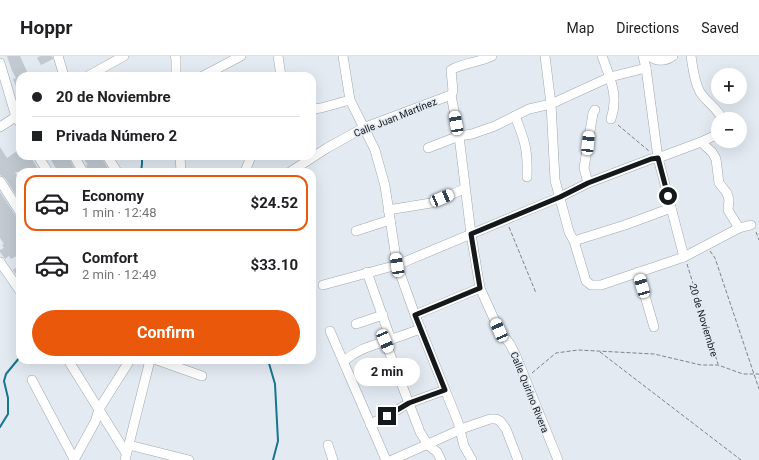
<!DOCTYPE html>
<html lang="en">
<head>
<meta charset="utf-8">
<style>
	:root { --surface:#fff; --page:#f6f6f6; --text:#202124; --muted:#757577; --line:#e0e0e0; --accent:#ea580c }
	body { margin:0; font-family:Roboto,sans-serif; background:var(--page); color:var(--text); height:100vh; display:flex; flex-direction:column; font-size:15px; white-space:nowrap }
	* { box-sizing:border-box; margin:0 }
	p { font-size:13px; color:var(--muted) }
	.icon { flex:none; width:22px; height:22px; fill:none; stroke:currentColor; stroke-width:2; stroke-linecap:round; stroke-linejoin:round }
	.map { position:relative; flex:1; overflow:hidden }
	.panel { position:absolute; left:16px; top:112px; width:300px; height:196px; display:flex; flex-direction:column; background:var(--surface); border-radius:12px; box-shadow:0 4px 16px #0002 }
	.panel>* { flex:none }
	.banner { position:absolute; left:16px; top:16px; width:300px; height:88px; border-radius:12px; box-shadow:0 4px 16px #0002; display:grid; align-content:center; height:88px; padding:0 16px; background:var(--surface) }
	.tools { position:absolute; left:711px; top:12px; display:grid; gap:8px }
	.tools a { display:grid; place-items:center; width:36px; height:36px; border-radius:50%; background:var(--surface); box-shadow:0 4px 16px #0002; font-size:20px }
	.end { position:absolute; width:18px; height:18px; margin:-9px; border:5px solid #16191c; background:#fff; box-shadow:0 0 0 2px #fff }
	.from { border-radius:50% }
	.bubble { position:absolute; height:28px; border-radius:14px; background:var(--surface); box-shadow:0 4px 16px #0002; font-size:13px; font-weight:700; line-height:28px; text-align:center }
	.car { position:absolute; width:12px; height:24px; margin:-12px -6px; border-radius:5px; box-shadow:0 0 3px 1px #0007; background:linear-gradient(#fff 24%,#345 0 40%,#fff 0 76%,#345 0 86%,#fff 0) }
	.banner b { display:flex; align-items:center; gap:14px; height:38px; font-size:15px }
	.banner b+b { border-top:1px solid var(--line) }
	.banner i { width:10px; height:10px; background:var(--text) }
	ul { padding:7px 0 0; list-style:none }
	li { display:flex; align-items:center; gap:12px; height:56px; margin:0 8px 6px; padding:0 8px; border:2px solid transparent; border-radius:12px }
	li div { flex:1 }
	li b { display:block; font-size:15px }
	li em { font-style:normal; font-weight:700 }
	li.current { border-color:var(--accent) }
	li>.icon { width:36px; height:36px; stroke-width:1.5 }
	.action { display:flex; gap:8px; margin-top:auto; padding:8px 16px }
	.action a { flex:1; height:46px; border-radius:24px; background:var(--accent); color:#fff; font-size:16px; font-weight:700; line-height:46px; text-align:center }
	header { display:flex; align-items:center; gap:24px; box-sizing:border-box; height:56px; padding:0 20px; background:var(--surface); border-bottom:1px solid var(--line) }
	header strong { font-size:19px }
	nav { display:flex; gap:22px; margin-inline-start:auto; font-size:14px }
	.map>svg:first-child { display:block }
	.lines { fill:none; stroke-linecap:round; stroke-linejoin:round }
	.stream { stroke:#15768d; stroke-width:2 }
	.building { fill:#c2c9d1 }
	.minor-casing { stroke:#a0a7ae; stroke-width:10 }
	.path { stroke:#7e8388; stroke-width:1; stroke-dasharray:4 2; stroke-linecap:butt }
	.minor { stroke:#fff; stroke-width:9 }
	.route { stroke:#16191c; stroke-width:5 }
	.labels { text-anchor:middle; stroke-width:3; stroke-linejoin:round; paint-order:stroke }
	.street-label { font-size:10px; fill:#16191c; stroke:#e3eaf2 }
</style>
</head>
<body>
<header>
<strong>Hoppr</strong>
<nav><a>Map</a><a>Directions</a><a>Saved</a></nav>
</header>
<div class="map">
<svg width="759" height="404" viewBox="0 0 759 404">
	<rect width="100%" height="100%" fill="#e3eaf2"/>
	<g class="lines">
		<g class="stream">
			<path d="M141,116L142,108V100"/>
			<path d="M268,304L275,328L278,385L273,404"/>
			<path d="M0,371L8,358V342L4,325L6,318L20,301"/>
		</g>
	</g>
	<g class="building">
		<path d="M7,0H20L29,20H20V40L13,23L16,22L12,15Z"/>
		<path d="M40,0H52L53,3L41,9L37,2Z"/>
		<path d="M0,91L7,102L20,93V100H30L38,113L33,116H15L20,124V145L5,122L0,119Z"/>
		<path d="M49,100H68L76,116H58Z"/>
		<path d="M82,100H101L108,113L103,116H89L86,109H88Z"/>
		<path d="M0,136L15,159L20,162V198L11,203L9,200L5,203L0,196V194L4,192L2,189L4,188L0,182Z"/>
		<path d="M20,209V224L13,214Z"/>
	</g>
	<g class="lines">
		<g class="minor-casing">
			<g id="minor">
				<path d="M58,0L64,20"/>
				<path d="M175,0L176,3V20"/>
				<path d="M278,0L281,20"/>
				<path d="M343,0L350,44L375,94L385,130L397,209L415,259L458,366L464,390L472,404"/>
				<path d="M545,0L551,48L555,124L569,176L574,185L586,225L591,229H601L684,201L739,172L751,169"/>
				<path d="M602,0C610,22 619,40 611,63"/>
				<path d="M643,0L646,12L658,102L684,201"/>
				<path d="M649,0C657,6 664,6 673,0"/>
				<path d="M691,0C693,12 694,26 700,36C706,46 718,52 722,63"/>
				<path d="M0,7L16,61L20,67"/>
				<path d="M88,20L124,0"/>
				<path d="M203,20L241,0"/>
				<path d="M451,39L459,80L471,178L480,232L499,274L510,288L516,300L558,404"/>
				<path d="M312,53L321,52L350,44"/>
				<path d="M515,60C525,85 528,94 527,121"/>
				<path d="M0,71L20,58"/>
				<path d="M701,86L712,96L716,103L719,127L727,137L729,144L728,154L739,172"/>
				<path d="M428,92L459,80L472,78L495,70L529,53L551,48L610,21L646,12"/>
				<path d="M38,100L48,116"/>
				<path d="M74,100L83,116"/>
				<path d="M107,100L116,114"/>
				<path d="M180,100L181,116"/>
				<path d="M245,116L251,100"/>
				<path d="M290,116L327,92L363,72L451,39L453,35L451,14C464,6 478,7 492,0"/>
				<path d="M0,125L20,156"/>
				<path d="M588,127L584,112L593,57L595,54"/>
				<path d="M388,154L431,147L464,133"/>
				<path d="M356,175L390,164"/>
				<path d="M574,185L625,169L671,152"/>
				<path d="M0,206L20,235"/>
				<path d="M367,216L391,284"/>
				<path d="M638,216L654,271"/>
				<path d="M323,229L397,209L560,141L588,127L651,103L658,102L701,86L718,78"/>
				<path d="M415,259L480,232"/>
				<path d="M356,268L383,259"/>
				<path d="M330,275L386,404"/>
				<path d="M385,285L420,376L428,389L437,396L441,404"/>
				<path d="M68,304L126,397"/>
				<path d="M157,304L202,320"/>
				<path d="M344,305C361,291 372,290 392,283C402,280 411,276 421,273"/>
				<path d="M32,324L74,403"/>
				<path d="M370,368L387,360L409,347L445,334"/>
				<path d="M129,389L189,404"/>
				<path d="M328,389L333,404"/>
				<path d="M74,404L95,366L99,353L130,304"/>
				<path d="M125,404L150,304"/>
				<path d="M392,404L464,372L490,363H496L500,365L506,373L518,404"/>
			</g>
		</g>
		<g class="path">
			<path d="M618,69L649,95"/>
			<path d="M509,171L536,237"/>
			<path d="M756,176L759,184"/>
			<path d="M710,195L715,202L759,333"/>
			<path d="M687,208L718,308"/>
			<path d="M600,296L741,404"/>
			<path d="M532,317L556,297L578,294L654,298L701,309H718L743,318H759"/>
		</g>
		<use href="#minor" class="minor"/>
	</g>
	<g class="lines">
		<path class="route" d="M387,360L409,347L445,334L415,259L480,232L471,178L560,141L588,127L651,103L658,102L668,140"/>
	</g>
	<g class="labels">
		<g class="street-label">
			<text transform="translate(395 61) rotate(-22)" y="4">Calle Juan Martínez</text>
			<text transform="translate(704 264) rotate(73)" y="4">20 de Noviembre</text>
			<text transform="translate(530 336) rotate(68)" y="4">Calle Quirino Rivera</text>
		</g>
	</g>
</svg>
<div class="tools">
<a>+</a>
<a>−</a>
</div>
<i class="end from" style="left:668px;top:140px"></i>
<i class="end" style="left:387px;top:360px"></i>
<div class="bubble" style="left:354px;top:302px;width:66px">2 min</div>
<i class="car" style="left:456px;top:67px;rotate:350deg"></i>
<i class="car" style="left:588px;top:87px;rotate:6deg"></i>
<i class="car" style="left:442px;top:142px;rotate:67deg"></i>
<i class="car" style="left:397px;top:209px;rotate:351deg"></i>
<i class="car" style="left:642px;top:230px;rotate:344deg"></i>
<i class="car" style="left:499px;top:274px;rotate:336deg"></i>
<i class="car" style="left:385px;top:285px;rotate:157deg"></i>
<div class="banner">
<b><i class="from"></i>20 de Noviembre</b>
<b><i></i>Privada Número 2</b>
</div>
<section class="panel">
<ul>
<li class="current"><svg class="icon" aria-label="car" viewBox="0 0 24 24"><path d="M5 17H2v-5l4-1 3-4h7l3 4 3 1v5h-3M9 17h6M6 11h13"/><circle cx="7" cy="17" r="2"/><circle cx="17" cy="17" r="2"/></svg><div><b>Economy</b><p>1 min · 12:48</p></div><em>$24.52</em></li>
<li><svg class="icon" aria-label="car" viewBox="0 0 24 24"><path d="M5 17H2v-5l4-1 3-4h7l3 4 3 1v5h-3M9 17h6M6 11h13"/><circle cx="7" cy="17" r="2"/><circle cx="17" cy="17" r="2"/></svg><div><b>Comfort</b><p>2 min · 12:49</p></div><em>$33.10</em></li>
</ul>
<div class="action"><a>Confirm</a></div>
</section>
</div>
</body>
</html>
